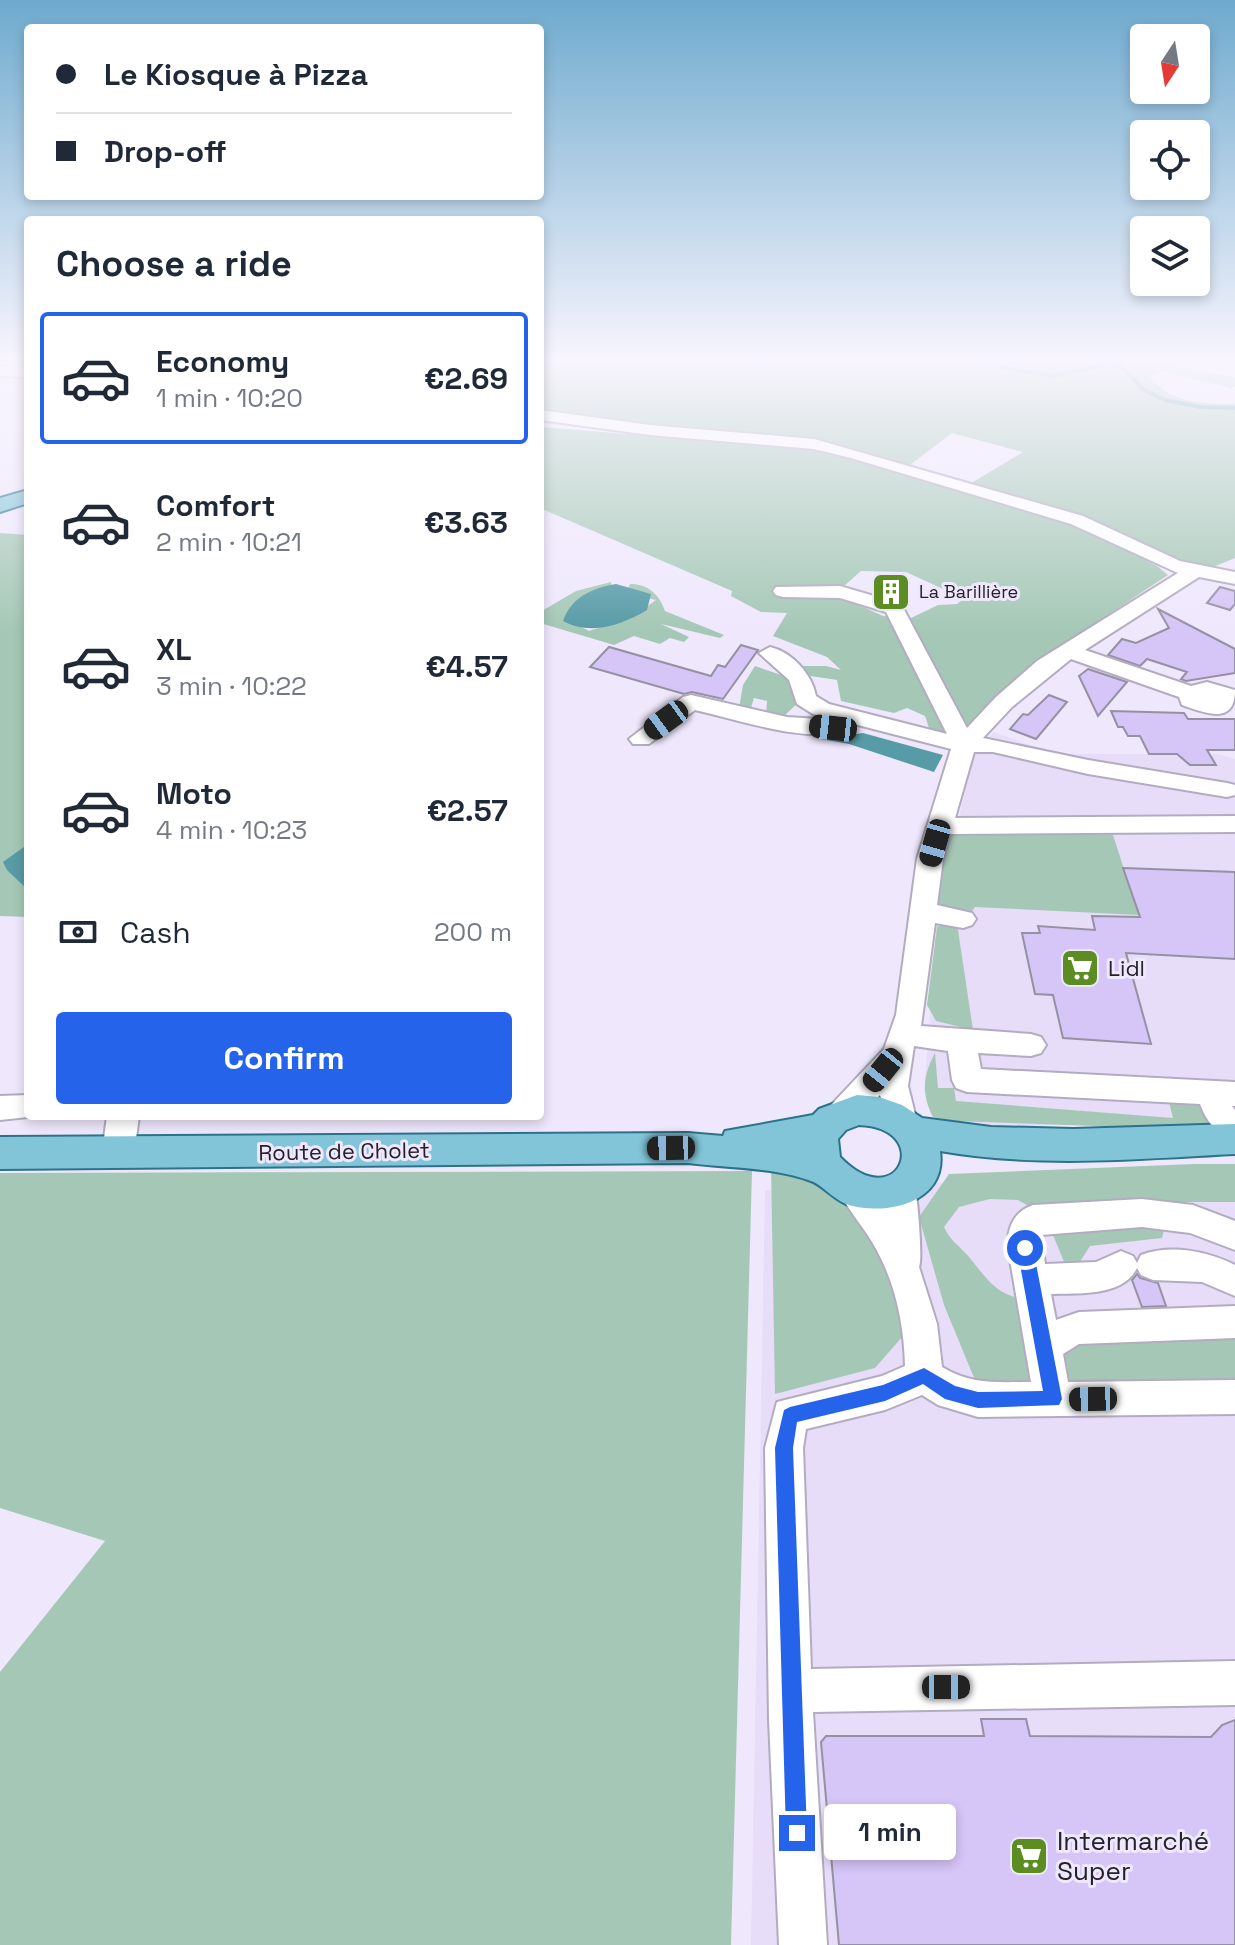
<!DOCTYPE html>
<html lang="en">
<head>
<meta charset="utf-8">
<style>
	:root { --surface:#fff; --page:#f6f6f7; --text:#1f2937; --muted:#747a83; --line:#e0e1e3; --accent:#2563eb }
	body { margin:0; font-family:"Space Grotesk",sans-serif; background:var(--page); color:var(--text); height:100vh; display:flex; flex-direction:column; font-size:30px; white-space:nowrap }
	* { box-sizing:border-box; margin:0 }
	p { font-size:26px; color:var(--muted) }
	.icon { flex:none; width:44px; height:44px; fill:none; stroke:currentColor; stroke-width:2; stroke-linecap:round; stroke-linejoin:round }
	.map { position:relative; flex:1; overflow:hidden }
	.panel { position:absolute; left:24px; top:216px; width:520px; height:904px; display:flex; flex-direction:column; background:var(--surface); border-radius:8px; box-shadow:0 4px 12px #0003 }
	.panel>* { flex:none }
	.guide { position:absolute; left:24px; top:24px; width:520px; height:176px; border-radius:8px; box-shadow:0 4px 12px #0003; display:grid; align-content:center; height:176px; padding:0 32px; background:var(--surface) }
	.needle { width:52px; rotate:192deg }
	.fabs { position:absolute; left:1130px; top:24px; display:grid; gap:16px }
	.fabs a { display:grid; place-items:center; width:80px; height:80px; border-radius:8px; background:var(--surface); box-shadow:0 4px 12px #0003; font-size:40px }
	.end { position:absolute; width:36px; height:36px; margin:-18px; border:10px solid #2563eb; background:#fff; box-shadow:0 0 0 4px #fff }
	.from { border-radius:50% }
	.bubble { position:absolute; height:56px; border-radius:8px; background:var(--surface); box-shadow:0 4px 12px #0003; font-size:26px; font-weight:600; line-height:56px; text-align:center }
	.car { position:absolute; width:24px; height:48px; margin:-24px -12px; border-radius:10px; box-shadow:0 0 6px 2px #0007; background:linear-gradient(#222 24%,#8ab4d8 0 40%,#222 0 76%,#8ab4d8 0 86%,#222 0) }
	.guide b { display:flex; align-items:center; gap:28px; height:76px; font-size:30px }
	.guide b+b { border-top:2px solid var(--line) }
	.guide i { width:20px; height:20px; background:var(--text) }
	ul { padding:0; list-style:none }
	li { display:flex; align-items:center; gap:24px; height:132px; margin:0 16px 12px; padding:0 16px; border:4px solid transparent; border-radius:8px }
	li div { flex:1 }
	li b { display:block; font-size:30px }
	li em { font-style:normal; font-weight:600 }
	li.selected { border-color:var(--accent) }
	li>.icon { width:72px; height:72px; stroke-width:1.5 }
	h2 { padding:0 32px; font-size:36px; line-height:96px }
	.pay { display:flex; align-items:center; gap:20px; height:88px; padding:0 32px; font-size:30px }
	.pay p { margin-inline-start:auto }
	.action { display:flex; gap:16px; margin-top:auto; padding:16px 32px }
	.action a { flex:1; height:92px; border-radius:8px; background:var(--accent); color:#fff; font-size:32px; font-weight:600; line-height:92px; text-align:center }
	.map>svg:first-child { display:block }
	.built { fill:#e7ddf9 }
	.green { fill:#a5c8b6; fill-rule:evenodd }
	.water { fill:#579ba6 }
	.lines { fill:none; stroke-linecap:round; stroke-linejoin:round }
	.stream { stroke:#579ba6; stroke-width:4 }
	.building { fill:#d6c5f7; stroke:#9690a3; stroke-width:2 }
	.minor-casing { stroke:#b3acc0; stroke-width:4 }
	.major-casing { stroke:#2b738a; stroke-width:4 }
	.minor { fill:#fff; fill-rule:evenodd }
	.major { fill:#82c5d8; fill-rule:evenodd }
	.route { fill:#2563eb }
	.labels { text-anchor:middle; stroke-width:6; stroke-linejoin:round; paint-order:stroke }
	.far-poi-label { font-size:18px; fill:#242129; stroke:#efe8fd; text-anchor:start }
	.poi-label { font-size:22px; fill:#242129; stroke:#efe8fd; text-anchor:start }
	.street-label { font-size:22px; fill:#242129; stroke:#efe8fd }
	.near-poi-label { font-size:26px; fill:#242129; stroke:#efe8fd; text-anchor:start }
</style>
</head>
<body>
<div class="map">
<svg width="1235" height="1945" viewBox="0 0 1235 1945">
	<rect width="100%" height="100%" fill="#efe8fd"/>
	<g class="built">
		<path d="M994,732L1053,754H1218L1235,759V1119L966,1128L924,1092L938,907L974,752Z"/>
		<path d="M1235,1170V1945H751L765,1190Z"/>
	</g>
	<g class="green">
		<path d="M540,360H1098L1178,366L1235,378V387L1231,388L1163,372L1149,376C1172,405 1202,403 1235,404V558L1206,570L1092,532L1157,566L1168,575L1035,663L966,735L930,731L925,716L907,708L894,713L841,701L837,680L804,675L796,666H826L841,670L827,657L773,636L787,613L761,612L731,596L732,591L540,508V427L815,449L958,487L973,482L1023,452L952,433L910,465L826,443L679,430L540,412ZM861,571L906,572L954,594L972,593L957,604L938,605L911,618L883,616L835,594Z"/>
		<path d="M0,533L28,535V917L0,916Z"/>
		<path d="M611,582L612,589L567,619L589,631L633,616L656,600L626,593L630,584C648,584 659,594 665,611L724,635L720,638L661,624L689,637L684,642L670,638L660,644L634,636L614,645L540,623V612L576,591Z"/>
		<path d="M755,666L793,679L801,700L783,717L766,715L767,701L754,698L751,708H739L743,685Z"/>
		<path d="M1111,829L1139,915L975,907L972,911C959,910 949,906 935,905L951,831Z"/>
		<path d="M946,921L957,923L973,1030L936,1021L927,1005L937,927Z"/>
		<path d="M935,1053L938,1088H954L956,1101L1173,1118L1169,1102L1203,1103L1211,1130L954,1121L933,1117C921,1094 923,1075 935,1053Z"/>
		<path d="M1194,1164H1235V1202H1170L1039,1212L1018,1200L990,1199L959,1207L944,1227C950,1241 960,1246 969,1257C985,1276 994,1293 1019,1298L1034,1386L977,1385L944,1305L919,1217L949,1174Z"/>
		<path d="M771,1165L802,1173L847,1197L879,1241L903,1297V1336L875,1368L775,1394Z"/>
		<path d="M752,1171L731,1945H0V1672L105,1541L0,1508V1173Z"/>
		<path d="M1152,1221L1164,1230L1162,1238L1090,1246L1076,1268L1067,1269L1048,1223Z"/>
		<path d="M1235,1331V1384L1068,1386L1059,1351L1072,1339Z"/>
	</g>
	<g class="water">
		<path d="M616,584L651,594L647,610C622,625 591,636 563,621C571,597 593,588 616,584Z"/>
		<path d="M863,733L943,755L934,772L849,744L821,739Z"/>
		<path d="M28,844V890L7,870L3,862Z"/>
	</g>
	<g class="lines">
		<g class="stream">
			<path d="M980,360L987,362"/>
			<path d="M1000,367L1054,376L1110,364L1121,367L1144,390L1165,400L1200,407L1235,408"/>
		</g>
	</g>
	<g class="building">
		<path d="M1220,587L1235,591V604L1230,610L1207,603Z"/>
		<path d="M1158,609L1235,649V673L1186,681L1181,679L1187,672L1147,659L1140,666L1108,655L1122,639L1136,643L1169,628Z"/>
		<path d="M741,645L758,650L723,699L692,692L684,694L590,667L609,647L711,676L718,665L725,667Z"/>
		<path d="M1088,669L1127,682L1098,716L1079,676Z"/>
		<path d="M1049,695L1067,702L1036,739L1010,729L1023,714L1028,715Z"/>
		<path d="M1111,711L1184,713L1188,719H1235V750H1207L1216,765H1190L1177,754H1149L1140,736H1128L1123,727H1118Z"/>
		<path d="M1123,868L1235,872V959L1126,953L1151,1044L1063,1038L1053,995L1035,994L1022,933H1040L1038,926L1095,930L1092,916L1140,917Z"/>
		<path d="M1137,1274L1140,1278L1158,1283L1166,1306L1142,1307L1132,1280Z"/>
		<path d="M981,1719H1026L1030,1736L1211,1737L1222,1725L1235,1720V1945H839L821,1742L826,1736H984Z"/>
	</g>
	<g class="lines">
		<g class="minor-casing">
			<g id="minor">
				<path d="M0,366L28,367V377L0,376Z"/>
				<path d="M540,410L650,425L814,439L1083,516L1180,561L1235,572V584L1199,577L1085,650L1191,686L1207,682L1235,690C1235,727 1203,712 1182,705L1179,697L1071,659L1012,707L983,738L1088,760L1227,783L1235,785V795L1227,797L1088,774L993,752H974L955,818L1235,816V832L950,834L943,859L937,905L972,913L976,919L972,925L963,928L935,923L921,1026L1031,1034L1041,1037L1046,1045L1041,1053L1031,1056L978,1053L981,1069L1235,1082V1106H1232L1235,1110V1140C1216,1134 1207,1122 1200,1104L967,1092L956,1088L952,1080L948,1051L914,1046L908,1086L917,1122L912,1131L901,1134L890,1131L880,1095C865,1110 854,1129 832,1122L827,1113L832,1104L884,1049L896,1015L917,859L951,749L854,724L852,731C802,743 744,721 695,710L649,744H633L629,739L683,697L691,695L787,717L836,720L813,714L797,704L789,680L759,653L770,647C792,652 812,674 816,696L829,704L947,734L886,612L840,598L783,597L776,595L773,591L776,587L840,586L901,604L967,728L996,697L1037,661L1178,573L1071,524L851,458L814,449L650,435L540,420Z"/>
				<path d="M28,1095V1116H37L0,1120V1096Z"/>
				<path d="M107,1116H139L134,1153L129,1162L118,1166L107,1162L102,1153Z"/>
				<path d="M901,1176L913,1179C917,1188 923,1259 919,1267L937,1324L942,1367C971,1385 998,1382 1031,1382L1008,1248C1007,1228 1013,1212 1033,1205L1142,1199L1193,1205L1235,1221V1250L1190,1233L1142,1227L1041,1235L1045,1264L1096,1262L1121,1251L1133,1256L1137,1263L1141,1255C1171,1244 1207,1251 1235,1265V1296L1202,1282L1153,1280L1141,1275L1137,1268C1123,1297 1078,1293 1051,1294L1056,1320L1079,1312L1235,1306V1338L1079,1344L1063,1354L1068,1382L1235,1380V1414L978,1417L938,1405L922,1395L885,1410L806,1429L803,1448L811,1669L1235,1661V1705L813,1712L827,1945H779L769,1720L765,1448L777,1402L882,1376L905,1366C904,1323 895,1280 872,1242C861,1224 847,1208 838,1190L842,1180C864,1173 872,1188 884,1205L885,1189L889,1179Z"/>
			</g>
		</g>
		<g class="major-casing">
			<g id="major">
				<path d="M28,490V503L0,512V498Z"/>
				<path d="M857,1095L879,1097L902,1105L922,1118L991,1127L1073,1129L1235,1124V1154C1138,1159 1037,1168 940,1151C948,1203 884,1217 846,1204C832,1198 821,1184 811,1181C773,1167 727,1168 688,1163L0,1169V1137L688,1133L723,1136L725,1131L813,1115L819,1109ZM859,1125C935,1128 898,1217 840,1157L838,1139L846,1130Z"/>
			</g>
		</g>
		<use href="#minor" class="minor"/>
		<use href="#major" class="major"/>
	</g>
	<linearGradient id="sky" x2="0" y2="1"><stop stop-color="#6eaace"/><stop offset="0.57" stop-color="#f8f5fe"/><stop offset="1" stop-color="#f8f5fe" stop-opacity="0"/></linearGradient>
	<rect width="1235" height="632" fill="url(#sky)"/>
	<path class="route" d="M1025,1242L1033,1248L1062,1399L1059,1405L978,1408L945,1399L923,1384L885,1401L797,1422L793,1448L807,1833L804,1840L797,1843L789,1840L786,1833L775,1448L784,1410L790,1407L883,1385L924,1368L955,1386L978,1392L1043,1391L1017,1248Z"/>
	<defs>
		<g id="building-square" transform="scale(2)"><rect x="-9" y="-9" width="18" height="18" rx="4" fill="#5b8d23" stroke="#efe8fd"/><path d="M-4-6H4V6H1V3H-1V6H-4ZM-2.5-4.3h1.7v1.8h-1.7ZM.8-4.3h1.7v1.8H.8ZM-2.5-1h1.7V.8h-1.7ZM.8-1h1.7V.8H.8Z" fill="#fff"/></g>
		<g id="supermarket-square" transform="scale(2)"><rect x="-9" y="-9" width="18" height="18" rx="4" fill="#5b8d23" stroke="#efe8fd"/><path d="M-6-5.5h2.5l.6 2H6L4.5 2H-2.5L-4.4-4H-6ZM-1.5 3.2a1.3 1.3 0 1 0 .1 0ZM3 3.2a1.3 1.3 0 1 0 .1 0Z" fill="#fff"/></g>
	</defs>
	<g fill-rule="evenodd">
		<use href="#building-square" x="891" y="592"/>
		<use href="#supermarket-square" x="1080" y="968"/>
		<use href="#supermarket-square" x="1029" y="1856"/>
	</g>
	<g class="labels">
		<g class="far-poi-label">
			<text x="919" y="598">La Barillière</text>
		</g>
		<g class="poi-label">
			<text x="1108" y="976">Lidl</text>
		</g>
		<g class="street-label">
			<text transform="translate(344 1151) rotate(-1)" y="8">Route de Cholet</text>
		</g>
		<g class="near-poi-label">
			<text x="1057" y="1850">Intermarché<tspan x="1057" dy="30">Super</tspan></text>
		</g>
	</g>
</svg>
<div class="fabs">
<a><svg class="needle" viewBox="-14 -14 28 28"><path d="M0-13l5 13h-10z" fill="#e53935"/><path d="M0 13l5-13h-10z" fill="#747a83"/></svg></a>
<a><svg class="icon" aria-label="locate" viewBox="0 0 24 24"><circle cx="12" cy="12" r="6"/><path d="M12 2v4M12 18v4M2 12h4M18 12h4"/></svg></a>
<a><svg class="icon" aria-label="layers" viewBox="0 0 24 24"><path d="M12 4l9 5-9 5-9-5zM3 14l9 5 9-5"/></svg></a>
</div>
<i class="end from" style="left:1025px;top:1248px"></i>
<i class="end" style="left:797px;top:1833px"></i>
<div class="bubble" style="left:824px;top:1804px;width:132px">1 min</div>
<i class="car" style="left:666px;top:720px;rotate:234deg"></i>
<i class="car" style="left:833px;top:728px;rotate:276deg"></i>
<i class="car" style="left:935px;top:843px;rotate:196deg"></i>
<i class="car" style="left:883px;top:1070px;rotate:219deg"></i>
<i class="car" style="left:671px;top:1148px;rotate:269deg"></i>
<i class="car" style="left:1093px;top:1399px;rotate:269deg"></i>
<i class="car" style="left:946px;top:1687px;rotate:90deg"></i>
<div class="guide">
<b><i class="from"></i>Le Kiosque à Pizza</b>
<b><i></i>Drop-off</b>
</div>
<section class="panel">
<h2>Choose a ride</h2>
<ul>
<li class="selected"><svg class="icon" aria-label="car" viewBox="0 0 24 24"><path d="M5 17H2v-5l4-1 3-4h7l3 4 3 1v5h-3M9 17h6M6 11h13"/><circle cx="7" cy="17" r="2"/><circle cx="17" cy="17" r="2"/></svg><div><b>Economy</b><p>1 min · 10:20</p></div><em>€2.69</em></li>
<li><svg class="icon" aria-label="car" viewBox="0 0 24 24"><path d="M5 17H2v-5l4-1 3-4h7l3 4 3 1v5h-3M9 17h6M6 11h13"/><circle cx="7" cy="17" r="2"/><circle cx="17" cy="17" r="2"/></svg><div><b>Comfort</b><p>2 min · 10:21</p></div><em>€3.63</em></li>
<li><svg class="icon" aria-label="car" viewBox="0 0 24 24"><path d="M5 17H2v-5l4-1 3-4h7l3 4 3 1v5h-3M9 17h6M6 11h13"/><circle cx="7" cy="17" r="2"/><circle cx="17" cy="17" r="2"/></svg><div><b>XL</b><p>3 min · 10:22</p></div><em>€4.57</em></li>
<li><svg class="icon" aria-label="car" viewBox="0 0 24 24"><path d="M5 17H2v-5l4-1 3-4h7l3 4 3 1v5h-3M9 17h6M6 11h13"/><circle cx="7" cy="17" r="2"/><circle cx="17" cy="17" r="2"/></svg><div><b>Moto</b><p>4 min · 10:23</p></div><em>€2.57</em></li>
</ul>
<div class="pay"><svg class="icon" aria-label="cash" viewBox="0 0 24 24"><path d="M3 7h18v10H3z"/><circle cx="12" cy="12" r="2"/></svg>Cash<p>200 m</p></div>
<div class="action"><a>Confirm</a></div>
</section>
</div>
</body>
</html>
